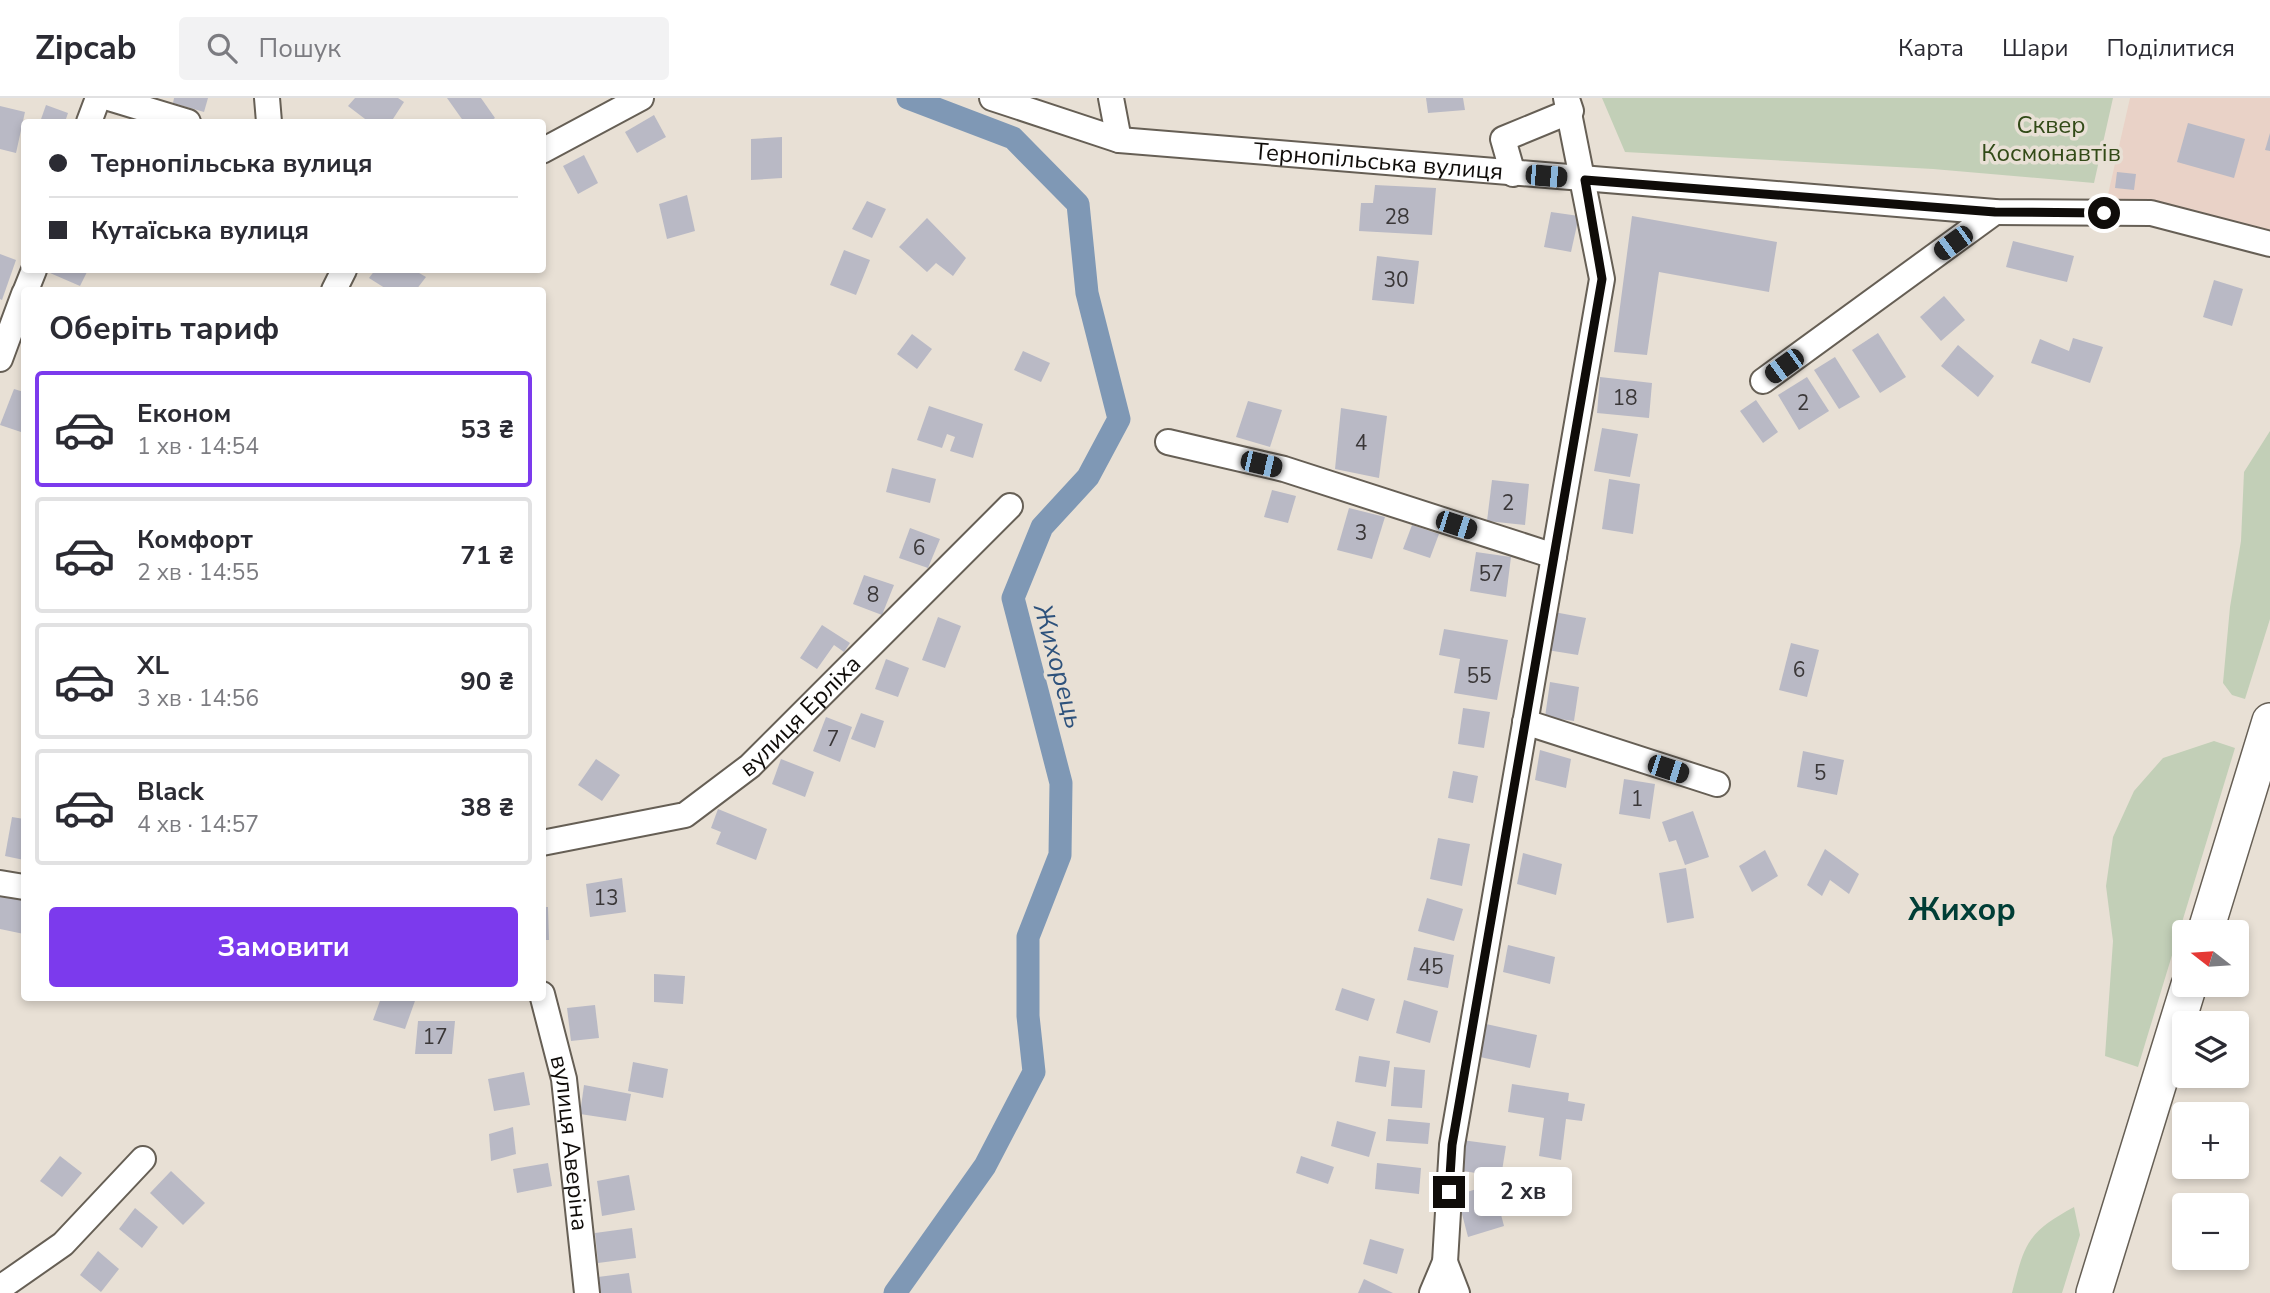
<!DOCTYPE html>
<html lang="uk">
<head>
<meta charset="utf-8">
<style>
	:root { --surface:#fff; --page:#f2f2f3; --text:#2b2b33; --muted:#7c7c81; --line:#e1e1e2; --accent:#7c3aed }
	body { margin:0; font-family:"Nunito Sans",sans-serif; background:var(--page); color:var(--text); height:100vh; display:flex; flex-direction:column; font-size:26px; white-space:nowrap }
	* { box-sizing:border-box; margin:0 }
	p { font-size:23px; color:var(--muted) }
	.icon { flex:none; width:38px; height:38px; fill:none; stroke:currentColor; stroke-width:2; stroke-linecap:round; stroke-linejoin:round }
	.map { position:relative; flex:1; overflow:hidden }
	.drawer { position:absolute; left:21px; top:189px; width:525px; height:714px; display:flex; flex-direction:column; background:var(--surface); border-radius:7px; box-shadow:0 4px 10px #0003 }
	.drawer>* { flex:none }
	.top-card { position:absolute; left:21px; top:21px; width:525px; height:154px; border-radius:7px; box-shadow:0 4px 10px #0003; display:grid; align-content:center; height:154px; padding:0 28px; background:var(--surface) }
	.needle { width:46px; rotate:287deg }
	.controls { position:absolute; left:2172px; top:822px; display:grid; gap:14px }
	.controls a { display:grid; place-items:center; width:77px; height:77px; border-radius:7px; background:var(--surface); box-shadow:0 4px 10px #0003; font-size:35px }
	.end { position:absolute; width:32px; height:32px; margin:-16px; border:9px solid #0f0c09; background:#fff; box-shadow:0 0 0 4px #fff }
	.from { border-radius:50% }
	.bubble { position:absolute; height:49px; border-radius:7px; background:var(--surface); box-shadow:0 4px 10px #0003; font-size:23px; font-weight:700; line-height:49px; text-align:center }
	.car { position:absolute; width:21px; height:42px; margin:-21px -10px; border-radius:9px; box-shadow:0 0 5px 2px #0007; background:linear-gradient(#222 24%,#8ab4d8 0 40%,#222 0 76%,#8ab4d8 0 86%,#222 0) }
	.top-card b { display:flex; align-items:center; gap:24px; height:66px; font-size:26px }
	.top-card b+b { border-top:2px solid var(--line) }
	.top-card i { width:18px; height:18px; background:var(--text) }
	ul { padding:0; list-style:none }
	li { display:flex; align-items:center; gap:21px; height:116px; margin:0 14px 10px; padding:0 14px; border:4px solid var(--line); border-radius:7px }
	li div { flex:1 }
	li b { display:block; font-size:26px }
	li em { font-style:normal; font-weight:700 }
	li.selected { border-color:var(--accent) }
	li>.icon { width:63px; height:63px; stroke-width:1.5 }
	h2 { padding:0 28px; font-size:32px; line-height:84px }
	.primary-button { display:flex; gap:14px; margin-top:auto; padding:14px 28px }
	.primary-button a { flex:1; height:80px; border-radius:7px; background:var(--accent); color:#fff; font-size:28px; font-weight:700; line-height:80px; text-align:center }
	header { display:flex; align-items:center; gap:42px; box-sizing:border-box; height:98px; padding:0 35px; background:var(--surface); border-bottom:2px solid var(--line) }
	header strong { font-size:33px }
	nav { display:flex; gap:38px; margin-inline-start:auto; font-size:24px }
	.search { width:490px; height:63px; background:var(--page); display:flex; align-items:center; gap:18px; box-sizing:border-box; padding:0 24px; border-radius:7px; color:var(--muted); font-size:26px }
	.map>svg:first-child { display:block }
	.commercial { fill:#e9d2c7 }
	.green { fill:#c2cfb7 }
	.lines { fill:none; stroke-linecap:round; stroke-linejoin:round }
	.canal { stroke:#7f98b5; stroke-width:23 }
	.building { fill:#b9b9c5 }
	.minor-casing { stroke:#665f55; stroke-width:28 }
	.highway-casing { stroke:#665f55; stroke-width:38 }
	.minor { stroke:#fff; stroke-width:24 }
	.highway { stroke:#fff; stroke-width:35 }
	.route { stroke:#0f0c09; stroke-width:9 }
	.labels { text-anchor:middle; stroke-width:7; stroke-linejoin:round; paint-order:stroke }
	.number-label { font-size:21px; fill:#3a3738 }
	.park-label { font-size:24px; fill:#324a17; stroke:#e8e0d5 }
	.street-label { font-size:24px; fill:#0f0c09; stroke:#e8e0d5 }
	.water-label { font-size:26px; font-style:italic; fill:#2e527c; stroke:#e8e0d5 }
	.district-label { font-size:32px; font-weight:bold; fill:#003e36; stroke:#e8e0d5 }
</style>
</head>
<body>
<header>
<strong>Zipcab</strong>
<div class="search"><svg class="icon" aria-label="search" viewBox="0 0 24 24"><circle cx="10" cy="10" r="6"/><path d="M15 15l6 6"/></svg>Пошук</div>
<nav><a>Карта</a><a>Шари</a><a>Поділитися</a></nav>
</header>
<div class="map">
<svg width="2270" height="1195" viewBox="0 0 2270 1195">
	<rect width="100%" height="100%" fill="#e8e0d5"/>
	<path class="commercial" d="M2130,0H2270V138L2106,105Z"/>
	<g class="green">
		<path d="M1602,0H2113L2094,85L1933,71L1625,54Z"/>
		<path d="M2270,333V521L2245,601L2232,597L2223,585L2230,509L2241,443L2244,374Z"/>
		<path d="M2214,643L2235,650L2138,969L2105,958L2113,843L2106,788L2113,739L2134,693L2163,660Z"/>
		<path d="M2074,1109L2080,1137L2062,1195H2012C2025,1144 2027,1135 2074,1109Z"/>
	</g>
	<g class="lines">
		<path class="canal" d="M895,1195L985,1068L1034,974L1028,918V839L1060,757L1061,685L1013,500L1042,429L1088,379L1119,321L1087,195L1078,106L1013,40L908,0"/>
	</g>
	<g class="building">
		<path d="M174,0H208L204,14L173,5Z"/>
		<path d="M355,0H398L404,4L391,24H369L348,8Z"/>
		<path d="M447,0H481L495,20L489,24H464Z"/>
		<path d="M1426,0H1463L1465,12L1428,15Z"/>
		<path d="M46,7L68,15L65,24H40Z"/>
		<path d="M0,8L25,14L16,55L0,51Z"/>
		<path d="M654,17L666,39L637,55L625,34Z"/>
		<path d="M2188,25L2245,41L2234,80L2177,64Z"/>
		<path d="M2270,35V53L2265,52Z"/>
		<path d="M782,39V80L751,82V41Z"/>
		<path d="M584,57L598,85L578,96L563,68Z"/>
		<path d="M2117,74L2136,76L2134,92L2115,90Z"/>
		<path d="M1375,87L1436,90L1432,137L1359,133L1361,105H1373Z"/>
		<path d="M687,97L695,133L667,141L659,106Z"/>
		<path d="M867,103L886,111L872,140L852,131Z"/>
		<path d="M1551,114L1579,118L1571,154L1544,149Z"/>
		<path d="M1632,118L1777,144L1769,194L1659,174L1647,257L1614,254Z"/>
		<path d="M927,120L966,160L953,178L936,165L927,174L899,149Z"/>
		<path d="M2013,143L2074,158L2067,184L2006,169Z"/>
		<path d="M844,152L870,162L856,197L830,187Z"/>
		<path d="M0,156L16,162L2,202L0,201Z"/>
		<path d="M1377,158L1419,163L1414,206L1372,202Z"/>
		<path d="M51,172H88L80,188L50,175Z"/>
		<path d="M375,172H414L426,179L416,192H388L369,180Z"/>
		<path d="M2214,182L2243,191L2232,228L2203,219Z"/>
		<path d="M1944,198L1965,222L1941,243L1920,219Z"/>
		<path d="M1878,235L1906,279L1880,295L1852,252Z"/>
		<path d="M912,236L932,251L917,271L897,256Z"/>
		<path d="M2073,240L2103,249L2090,285L2031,265L2040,241L2069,253Z"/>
		<path d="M1958,247L1994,278L1978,299L1941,268Z"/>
		<path d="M1023,253L1050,265L1041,284L1014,272Z"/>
		<path d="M1835,259L1860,299L1839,311L1814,272Z"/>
		<path d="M1600,279L1652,285L1649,320L1597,315Z"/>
		<path d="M1807,279L1829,313L1799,332L1778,297Z"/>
		<path d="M14,291L24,294V335L0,327Z"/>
		<path d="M1756,302L1778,334L1763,345L1740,313Z"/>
		<path d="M1248,303L1282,312L1270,349L1236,339Z"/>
		<path d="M929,308L983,326L973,360L950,353L955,339L947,336L942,350L917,342Z"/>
		<path d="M1341,310L1387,318L1379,380L1335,371Z"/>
		<path d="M1602,330L1638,336L1630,379L1594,373Z"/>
		<path d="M892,370L936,381L930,405L886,394Z"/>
		<path d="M1609,381L1640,386L1633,436L1602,431Z"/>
		<path d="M1492,382L1529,386L1525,427L1487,423Z"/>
		<path d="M1272,392L1296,398L1288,425L1264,419Z"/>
		<path d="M1349,410L1385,419L1372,461L1337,452Z"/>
		<path d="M1412,427L1439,436L1430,460L1403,451Z"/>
		<path d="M910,430L940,441L928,470L899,460Z"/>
		<path d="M1476,454L1511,459L1506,499L1470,493Z"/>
		<path d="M864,477L894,487L882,517L853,506Z"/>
		<path d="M1554,514L1586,520L1578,557L1547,552Z"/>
		<path d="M938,519L961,528L945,570L922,562Z"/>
		<path d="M822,527L850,545L844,554L834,547L817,571L800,560Z"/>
		<path d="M1444,531L1508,542L1497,602L1454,595L1460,561L1439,557Z"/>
		<path d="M1791,545L1819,552L1807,599L1779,592Z"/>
		<path d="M886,561L909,570L898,599L875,591Z"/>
		<path d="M1550,584L1579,589L1574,623L1545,619Z"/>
		<path d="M1463,610L1490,614L1484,650L1458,646Z"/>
		<path d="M861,615L884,623L875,650L851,641Z"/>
		<path d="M826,619L852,629L840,664L813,653Z"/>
		<path d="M1540,652L1571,661L1566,690L1535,682Z"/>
		<path d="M1803,653L1844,662L1837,697L1797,689Z"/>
		<path d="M596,661L620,677L602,703L578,687Z"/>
		<path d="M781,661L814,674L805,699L772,686Z"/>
		<path d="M1453,673L1478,678L1473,705L1448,700Z"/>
		<path d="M1624,681L1655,686L1650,721L1619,716Z"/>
		<path d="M718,711L767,731L756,762L716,746L721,734L711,730Z"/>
		<path d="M1693,713L1709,759L1685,767L1676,742L1669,744L1662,724Z"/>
		<path d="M12,719L24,721V762L5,758Z"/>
		<path d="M1438,740L1470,746L1462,788L1430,781Z"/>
		<path d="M1825,751L1859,776L1849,796L1830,782L1822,798L1807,787Z"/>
		<path d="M1765,752L1778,778L1752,794L1739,768Z"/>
		<path d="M1523,755L1562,766L1556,797L1517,786Z"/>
		<path d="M1686,770L1694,820L1667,825L1659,775Z"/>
		<path d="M622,780L626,814L590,819L586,786Z"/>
		<path d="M0,791L24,797V836L0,831Z"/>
		<path d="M1427,800L1463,811L1454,843L1418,833Z"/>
		<path d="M542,809H548L549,842H542Z"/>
		<path d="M1508,847L1555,859L1550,886L1503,874Z"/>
		<path d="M1414,849L1454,857L1448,890L1407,882Z"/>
		<path d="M654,876L685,878L683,906L654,904Z"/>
		<path d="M1342,890L1375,901L1368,923L1335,912Z"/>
		<path d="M381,900H416L405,931L373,922Z"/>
		<path d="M1404,902L1438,913L1430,945L1396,935Z"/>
		<path d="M595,907L599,940L571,943L567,910Z"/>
		<path d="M418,923H455L452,956H415Z"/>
		<path d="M1486,926L1537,937L1530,970L1480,959Z"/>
		<path d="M1359,958L1390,963L1386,989L1355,984Z"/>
		<path d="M633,964L668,971L663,1000L628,993Z"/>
		<path d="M1394,969L1425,972L1422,1010L1391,1008Z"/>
		<path d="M524,974L530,1007L494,1013L488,981Z"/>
		<path d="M1512,986L1569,995L1568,1003L1585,1006L1582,1023L1566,1021L1561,1062L1539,1058L1544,1020L1508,1014Z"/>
		<path d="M584,987L631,996L626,1023L580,1016Z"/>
		<path d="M1388,1021L1430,1025L1428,1046L1386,1043Z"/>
		<path d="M1337,1023L1376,1034L1369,1059L1331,1048Z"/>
		<path d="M513,1029L516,1056L491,1063L489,1036Z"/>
		<path d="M1462,1042L1506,1048L1501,1079L1457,1072Z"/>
		<path d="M60,1058L82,1075L62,1099L40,1083Z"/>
		<path d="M1301,1058L1334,1069L1328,1086L1296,1075Z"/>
		<path d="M548,1065L552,1088L517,1095L513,1071Z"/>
		<path d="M1377,1065L1421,1070L1419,1096L1375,1091Z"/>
		<path d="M171,1073L205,1105L183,1127L150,1095Z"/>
		<path d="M629,1077L635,1112L602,1118L597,1083Z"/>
		<path d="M1493,1086L1504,1128L1468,1139L1457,1097Z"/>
		<path d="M135,1110L158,1129L142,1150L119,1131Z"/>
		<path d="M632,1130L636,1160L598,1165L595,1135Z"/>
		<path d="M1370,1141L1404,1151L1397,1176L1363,1166Z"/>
		<path d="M98,1153L119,1171L101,1194L80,1177Z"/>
		<path d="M629,1175L632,1195H600L598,1179Z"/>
		<path d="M1364,1181L1393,1195H1358Z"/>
	</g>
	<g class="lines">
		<g class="minor-casing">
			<g id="minor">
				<path d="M109,0L188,24"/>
				<path d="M267,0L269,24"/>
				<path id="s1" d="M992,0L1119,42L1995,114L2151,115L2270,146"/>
				<path d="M1111,0L1119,42"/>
				<path d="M89,24L98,0"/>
				<path d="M542,53L641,0"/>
				<path d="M1513,76L1503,41L1571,13L1567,1"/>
				<path d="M26,192L34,172"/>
				<path d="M334,192L344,172"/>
				<path d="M0,261L24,196"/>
				<path d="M1763,283L1995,114"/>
				<path d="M1168,344L1284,371L1554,458"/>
				<path d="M1525,624L1717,686"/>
				<path id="s2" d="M542,745L685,717L750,668L1010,408"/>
				<path d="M0,785L24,789"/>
				<path id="s3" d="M542,896L564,981L587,1195"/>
				<path d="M1445,1164L1457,1195"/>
				<path d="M0,1190L63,1146L143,1061"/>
				<path d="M1432,1195L1445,1164L1452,1047L1602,181L1566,0"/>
			</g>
		</g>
		<g class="highway-casing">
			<g id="highway">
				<path d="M2205,835L2270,623"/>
				<path d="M2094,1195L2189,887"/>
			</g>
		</g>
		<use href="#minor" class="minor"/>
		<use href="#highway" class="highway"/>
	</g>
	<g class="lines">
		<path class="route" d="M1449,1094L1452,1047L1602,181L1585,82L1995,114L2104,115"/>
	</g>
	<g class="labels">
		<g class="number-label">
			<text x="1397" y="126">28</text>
			<text x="1396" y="189">30</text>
			<text x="1625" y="307">18</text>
			<text x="1803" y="312">2</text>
			<text x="1361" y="352">4</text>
			<text x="1508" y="412">2</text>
			<text x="1361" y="442">3</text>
			<text x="919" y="457">6</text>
			<text x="1491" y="483">57</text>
			<text x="873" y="504">8</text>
			<text x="1799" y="579">6</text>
			<text x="1479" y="585">55</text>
			<text x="833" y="648">7</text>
			<text x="1820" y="682">5</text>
			<text x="1637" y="708">1</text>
			<text x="606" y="807">13</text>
			<text x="1431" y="876">45</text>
			<text x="435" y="946">17</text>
		</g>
		<g class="park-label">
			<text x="2051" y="35">Сквер<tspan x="2051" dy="28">Космонавтів</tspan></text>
		</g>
		<g class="street-label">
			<text dy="8" stroke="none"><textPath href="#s1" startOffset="394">Тернопільська вулиця</textPath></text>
			<text dy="8" stroke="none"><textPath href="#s2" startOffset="298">вулиця Ерліха</textPath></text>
			<text dy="8" stroke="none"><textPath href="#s3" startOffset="152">вулиця Аверіна</textPath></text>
		</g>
		<g class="water-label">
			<text transform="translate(1059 568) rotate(75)" y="9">Жихорець</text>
		</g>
		<g class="district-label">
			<text x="1962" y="822">Жихор</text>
		</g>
	</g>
</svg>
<div class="controls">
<a><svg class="needle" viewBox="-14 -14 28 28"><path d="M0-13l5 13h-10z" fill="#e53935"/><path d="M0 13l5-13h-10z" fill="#7c7c81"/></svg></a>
<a><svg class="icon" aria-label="layers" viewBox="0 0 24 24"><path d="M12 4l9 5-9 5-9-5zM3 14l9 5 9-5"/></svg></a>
<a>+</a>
<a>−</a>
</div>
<i class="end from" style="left:2104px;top:115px"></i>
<i class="end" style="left:1449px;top:1094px"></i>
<div class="bubble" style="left:1474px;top:1069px;width:98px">2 хв</div>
<i class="car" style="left:1546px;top:78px;rotate:95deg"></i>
<i class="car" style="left:1953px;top:145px;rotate:234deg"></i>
<i class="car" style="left:1784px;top:268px;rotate:234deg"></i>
<i class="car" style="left:1261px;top:366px;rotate:103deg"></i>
<i class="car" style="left:1456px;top:427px;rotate:108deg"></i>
<i class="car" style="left:1668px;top:671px;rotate:108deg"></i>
<div class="top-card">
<b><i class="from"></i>Тернопільська вулиця</b>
<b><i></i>Кутаїська вулиця</b>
</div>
<section class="drawer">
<h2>Оберіть тариф</h2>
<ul>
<li class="selected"><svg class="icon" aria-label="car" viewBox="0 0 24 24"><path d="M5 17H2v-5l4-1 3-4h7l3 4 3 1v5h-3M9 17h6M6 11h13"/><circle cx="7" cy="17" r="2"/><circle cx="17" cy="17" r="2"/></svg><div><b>Економ</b><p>1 хв · 14:54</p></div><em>53 ₴</em></li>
<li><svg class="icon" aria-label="car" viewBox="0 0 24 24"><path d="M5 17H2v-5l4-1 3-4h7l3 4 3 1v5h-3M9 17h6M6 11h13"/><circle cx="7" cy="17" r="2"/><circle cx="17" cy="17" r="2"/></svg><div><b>Комфорт</b><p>2 хв · 14:55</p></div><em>71 ₴</em></li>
<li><svg class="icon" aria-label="car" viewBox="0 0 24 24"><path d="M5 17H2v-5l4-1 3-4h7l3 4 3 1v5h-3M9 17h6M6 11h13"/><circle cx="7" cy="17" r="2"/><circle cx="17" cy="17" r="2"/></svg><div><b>XL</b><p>3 хв · 14:56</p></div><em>90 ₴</em></li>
<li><svg class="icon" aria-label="car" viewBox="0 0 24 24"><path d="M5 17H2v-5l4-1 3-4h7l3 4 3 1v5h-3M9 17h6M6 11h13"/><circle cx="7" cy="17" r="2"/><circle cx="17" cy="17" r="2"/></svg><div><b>Black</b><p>4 хв · 14:57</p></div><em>38 ₴</em></li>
</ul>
<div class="primary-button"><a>Замовити</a></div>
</section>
</div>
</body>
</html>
